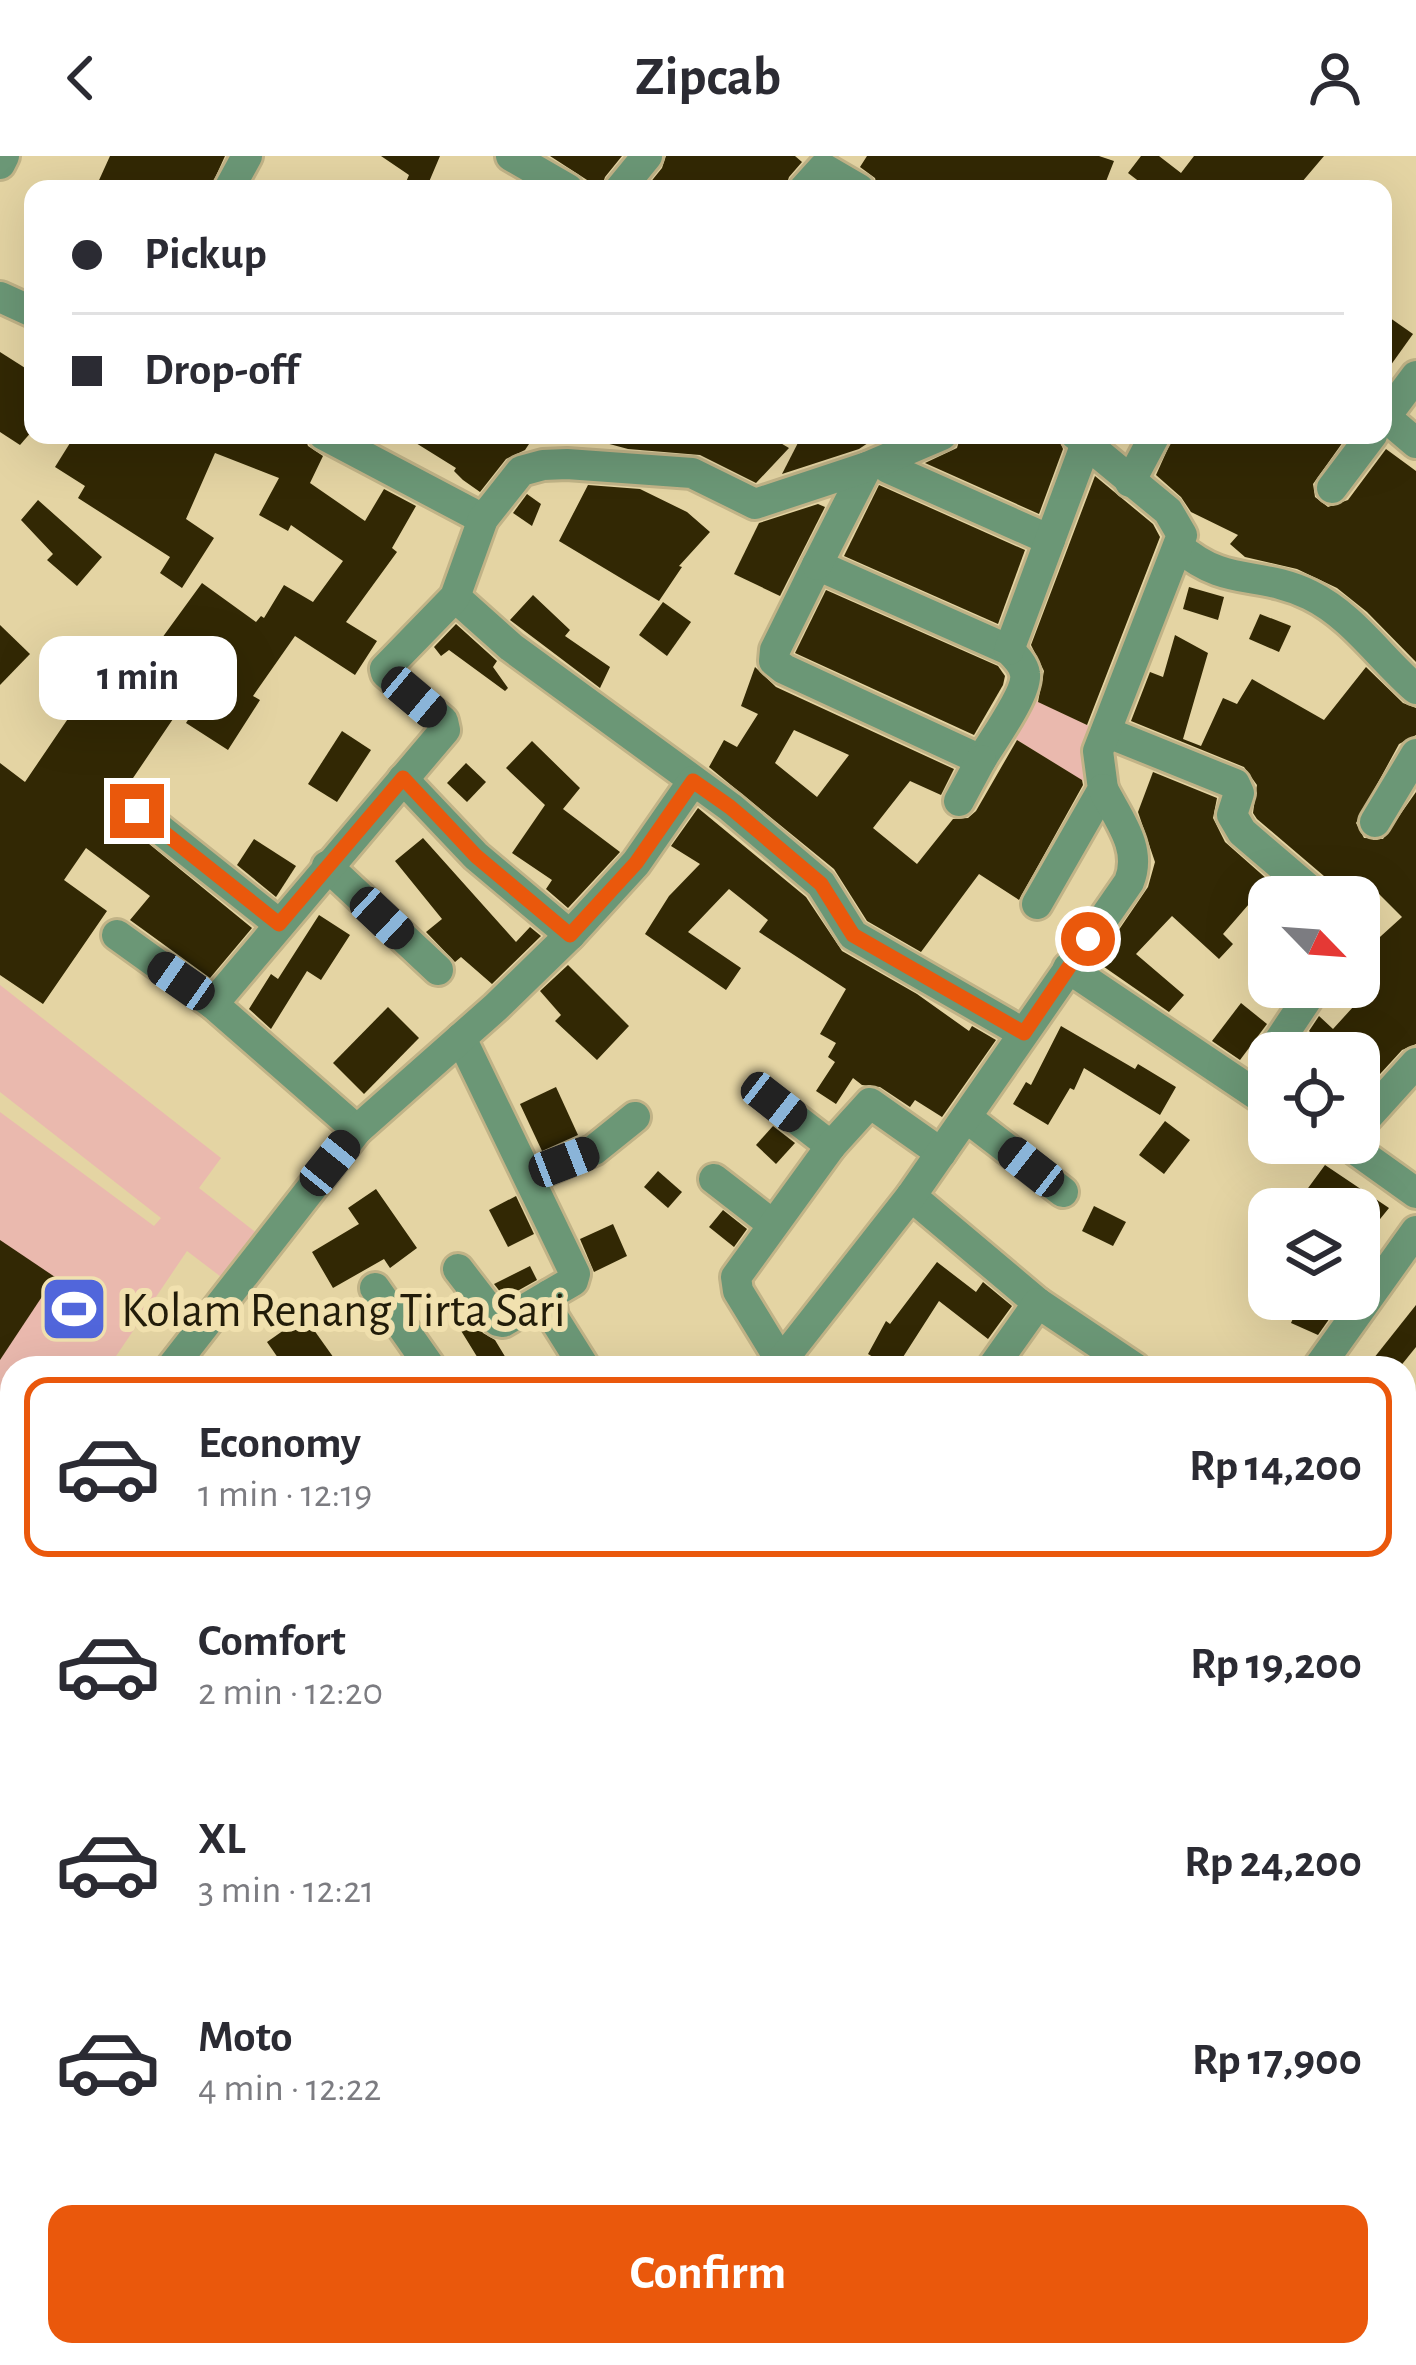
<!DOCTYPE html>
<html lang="en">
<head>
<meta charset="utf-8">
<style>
	:root { --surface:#fff; --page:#f2f2f3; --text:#2b2b33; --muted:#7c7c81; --line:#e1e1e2; --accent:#ea580c }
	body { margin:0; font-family:"Alegreya Sans",sans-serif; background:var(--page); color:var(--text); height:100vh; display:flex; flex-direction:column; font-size:45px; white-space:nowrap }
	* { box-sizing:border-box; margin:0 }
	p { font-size:39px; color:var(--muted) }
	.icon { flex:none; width:66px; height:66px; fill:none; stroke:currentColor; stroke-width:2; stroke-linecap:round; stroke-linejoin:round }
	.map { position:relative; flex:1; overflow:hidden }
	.side { position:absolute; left:0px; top:1200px; width:1416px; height:1011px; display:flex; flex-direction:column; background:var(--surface); border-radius:36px 36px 0 0; box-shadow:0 12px 48px #0002 }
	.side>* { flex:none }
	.banner { position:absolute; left:24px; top:24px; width:1368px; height:264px; border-radius:24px; box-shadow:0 12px 48px #0002; display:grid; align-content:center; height:264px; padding:0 48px; background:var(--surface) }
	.needle { width:78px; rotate:115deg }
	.fabs { position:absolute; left:1248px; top:720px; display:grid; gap:24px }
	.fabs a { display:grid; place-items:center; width:132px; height:132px; border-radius:24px; background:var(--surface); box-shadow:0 12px 48px #0002; font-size:60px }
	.end { position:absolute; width:54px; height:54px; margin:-27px; border:15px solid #ea580c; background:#fff; box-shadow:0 0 0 6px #fff }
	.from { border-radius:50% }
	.bubble { position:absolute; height:84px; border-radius:24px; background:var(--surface); box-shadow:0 12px 48px #0002; font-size:39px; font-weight:700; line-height:84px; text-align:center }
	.car { position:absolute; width:36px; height:72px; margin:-36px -18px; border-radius:15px; box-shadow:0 0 9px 3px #0007; background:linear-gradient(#222 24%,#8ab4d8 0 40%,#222 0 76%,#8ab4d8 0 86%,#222 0) }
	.banner b { display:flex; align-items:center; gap:42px; height:114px; font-size:45px }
	.banner b+b { border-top:3px solid var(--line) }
	.banner i { width:30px; height:30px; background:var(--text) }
	ul { padding:21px 0 0; list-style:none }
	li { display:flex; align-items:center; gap:36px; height:180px; margin:0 24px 18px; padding:0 24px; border:6px solid transparent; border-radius:24px }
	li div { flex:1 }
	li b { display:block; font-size:45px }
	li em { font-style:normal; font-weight:700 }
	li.active { border-color:var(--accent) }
	li>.icon { width:108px; height:108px; stroke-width:1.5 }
	.action { display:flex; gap:24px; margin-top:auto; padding:24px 48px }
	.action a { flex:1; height:138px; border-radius:24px; background:var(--accent); color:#fff; font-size:48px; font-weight:700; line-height:138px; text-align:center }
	header { display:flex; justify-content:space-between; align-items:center; height:156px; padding:0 48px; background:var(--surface); font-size:54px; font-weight:700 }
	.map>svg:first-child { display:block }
	.green { fill:#eab9ae }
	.building { fill:#322804; fill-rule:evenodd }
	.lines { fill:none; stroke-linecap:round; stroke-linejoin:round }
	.minor-casing { stroke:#c1b387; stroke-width:36 }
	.minor { stroke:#6b9776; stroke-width:30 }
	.route { stroke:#ea580c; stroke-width:15 }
	.labels { text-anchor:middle; stroke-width:12; stroke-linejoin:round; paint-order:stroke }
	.poi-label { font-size:48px; fill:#221c09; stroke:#f1e1af; text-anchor:start }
</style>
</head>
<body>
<header><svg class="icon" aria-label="back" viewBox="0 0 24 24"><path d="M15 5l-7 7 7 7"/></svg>Zipcab<svg class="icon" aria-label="person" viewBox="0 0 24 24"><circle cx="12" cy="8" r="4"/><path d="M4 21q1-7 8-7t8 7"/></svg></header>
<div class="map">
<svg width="1416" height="2209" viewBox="0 0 1416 2209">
	<rect width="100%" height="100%" fill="#e4d4a3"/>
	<g class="green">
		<path d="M1030,542L1098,574L1083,625L1009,579Z"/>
		<path d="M0,829L221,1002L199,1032L268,1086L233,1130L187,1095L108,1212H12V1264L0,1257V956L154,1070L161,1062L0,936Z"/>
	</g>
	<g class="building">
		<path d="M110,0H225L210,33H95Z"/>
		<path d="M381,0H440L426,33H403L409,19Z"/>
		<path d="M550,0H622L605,21L601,33Z"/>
		<path d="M666,0H795L802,6L789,21L785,33H645L662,12Z"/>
		<path d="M867,0H1099L1114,5L1103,33H878L875,22L860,11Z"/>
		<path d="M1141,0H1159L1181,17L1194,0H1324L1296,33H1149L1128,17Z"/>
		<path d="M1383,157L1413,178L1383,220Z"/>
		<path d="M0,196L33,217V274L20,289L0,276Z"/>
		<path d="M75,279H170L188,287L174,279H304L308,290L323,300L310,327L365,365L384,333L416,350L392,392L397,396L346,466L377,485L355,519L295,480L253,540L260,544L228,594L186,567L208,532L154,493L202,427L256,466L261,460L264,462L284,429L313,446L343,405L291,369L288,375L259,359L279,322L215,297L186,363L214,382L182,432L160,417L170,401L78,342L85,330L55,311Z"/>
		<path d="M403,279H535L525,294L506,303L480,336L463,324L454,315L456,312Z"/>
		<path d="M602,279H767L789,292L756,327L700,299L628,293L602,286Z"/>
		<path d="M802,279H880L859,293L782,318Z"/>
		<path d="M961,279H1057L1063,293L1039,358L925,307L957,292Z"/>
		<path d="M1174,279H1348L1313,328L1315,341L1328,351L1348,344L1386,293L1416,315V506L1367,456L1337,432L1297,413L1245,401L1230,388L1238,379L1191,356L1181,341L1156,319Z"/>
		<path d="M1095,320L1153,368L1160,381L1087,569L1038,546L1044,515L1031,489Z"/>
		<path d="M588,329L640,333L687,356L710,376L679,410L682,411L659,445L559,385Z"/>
		<path d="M879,329L1025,394L998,468L844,400Z"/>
		<path d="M527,338L541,348L532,370L513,357Z"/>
		<path d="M38,344L102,401L77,430L47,404L53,398L21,364Z"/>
		<path d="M818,348L825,351L780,440L734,418L759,367Z"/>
		<path d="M1189,431L1224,441L1218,464L1183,453Z"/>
		<path d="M826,434L998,510L1005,520L1003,529L974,579L795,497Z"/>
		<path d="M533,439L570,474L565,480L610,511L600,532L510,464Z"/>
		<path d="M663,446L691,466L667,500L639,479Z"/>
		<path d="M1260,458L1291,470L1279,496L1249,483Z"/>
		<path d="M456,468L497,505L493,511L508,532L505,535L449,494L441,500L434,491Z"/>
		<path d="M0,469L30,498L0,529Z"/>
		<path d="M1175,479L1208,497L1183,583L1201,590L1223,542L1237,548L1252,523L1324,564L1366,511L1403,547L1416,552V579L1399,588L1356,667L1364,682L1383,683L1416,636V888L1402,894L1359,941V897H1331L1309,875L1319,860L1333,873L1364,839L1359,834V800L1402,761L1368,727L1355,741H1337L1331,726L1257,663L1253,657L1257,629L1244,611L1131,565L1150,516L1163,521Z"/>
		<path d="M755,511L776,531L954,613L941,639L910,625L873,672L917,708L953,663L968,662L976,655L1017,584L1082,624L1083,629L1019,744L979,718L921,796L867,765L834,713L709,611L724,584L737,591L758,558L741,550ZM794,574L849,599L817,641L775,607Z"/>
		<path d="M101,514L173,563L110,656L252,772L210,822L130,764L150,740L86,692L64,724L107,755L43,848L0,819V607L25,626Z"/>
		<path d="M342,575L371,594L337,646L308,628Z"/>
		<path d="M532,585L580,632L563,653L620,696L568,752L546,733L552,724L512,697L545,649L506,612Z"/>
		<path d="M466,607L486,626L467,646L447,627Z"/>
		<path d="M1153,616L1217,642L1213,662L1225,686L1276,731L1269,739V768L1249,748L1223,778L1233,788L1219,803L1172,760L1136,798L1184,839L1169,856L1097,806L1148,731L1155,706L1138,656Z"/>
		<path d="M698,652L806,741L842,795L917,838L969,875L972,870L996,884L942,961L915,944L910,951L880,931L862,929L853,922L836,948L816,935L835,906L828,901L836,887L820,878L846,833L759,776L768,764L729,733L688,776L741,812L726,834L645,778L669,740L700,708L671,690Z"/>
		<path d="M423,682L516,786L530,771L541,780L492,828L461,801L455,806L426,776L442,763L395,705Z"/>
		<path d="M254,683L296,710L276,741L237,709Z"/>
		<path d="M319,759L350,779L321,824L307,815L271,873L249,853L271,818L278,823Z"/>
		<path d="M568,809L629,870L597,904L555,865L561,859L540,835Z"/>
		<path d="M1241,847L1267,868L1240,904L1212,885Z"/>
		<path d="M388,851L419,882L364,938L333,907Z"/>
		<path d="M1061,870L1135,913L1138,908L1176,931L1160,959L1084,912L1074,934L1070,932L1048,969L1013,948L1026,926L1031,929Z"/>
		<path d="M556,931L578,979L542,995L520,948Z"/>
		<path d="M1165,965L1190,984L1164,1018L1139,999Z"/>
		<path d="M773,970L795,987L776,1008L756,989Z"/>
		<path d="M1325,1009L1389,1052L1359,1089V1053H1313L1300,1043Z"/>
		<path d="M658,1015L682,1036L668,1052L644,1031Z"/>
		<path d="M376,1033L417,1092L390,1112L384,1103L333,1132L312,1096L359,1068L348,1052Z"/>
		<path d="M516,1040L534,1078L508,1091L489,1054Z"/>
		<path d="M1094,1050L1126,1066L1113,1090L1082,1075Z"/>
		<path d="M723,1054L747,1073L734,1091L709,1071Z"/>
		<path d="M613,1068L627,1100L594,1116L580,1083Z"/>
		<path d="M0,1084L55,1121L0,1204Z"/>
		<path d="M937,1106L976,1136L983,1126L1012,1150L988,1183L939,1145L896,1212H862L873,1201L868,1198L886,1165L890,1168Z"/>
		<path d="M530,1110L537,1124L505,1142L494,1128Z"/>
		<path d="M1300,1146L1332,1159L1318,1179L1291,1167Z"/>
		<path d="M1416,1149V1191L1399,1212H1366Z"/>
		<path d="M467,1157L483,1177L495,1184L512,1212H484L455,1165Z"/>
		<path d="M304,1160L341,1212H285L267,1186Z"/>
	</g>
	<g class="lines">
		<g class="minor-casing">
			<g id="minor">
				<path d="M511,0L568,33"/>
				<path d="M0,8L4,0"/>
				<path d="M229,33L247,0"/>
				<path d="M620,33L647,0"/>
				<path d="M804,33L823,12L859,33"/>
				<path d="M0,141L33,156"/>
				<path d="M1383,259L1416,287"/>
				<path d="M1383,264L1416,220"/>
				<path d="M324,279L483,363"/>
				<path d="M888,312L1050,384"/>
				<path d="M1130,326L1155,279"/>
				<path d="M1332,332L1372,279"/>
				<path d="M1179,391C1226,432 1259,414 1310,439C1353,460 1380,502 1416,533"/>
				<path d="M817,409L1009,494C1015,500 1024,509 1025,518C1028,536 991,587 981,604L784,513L774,505L775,494Z"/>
				<path d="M817,409L867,311"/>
				<path d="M455,441L511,491L730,651L821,728L853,779L1023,877"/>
				<path d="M1009,494L1085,290"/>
				<path d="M1106,576L1235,628L1239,637L1232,659L1242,676L1318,741"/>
				<path d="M403,623L476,700L570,779"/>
				<path d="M959,645L981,604"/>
				<path d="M137,655L279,768"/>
				<path d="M1375,666L1416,598"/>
				<path d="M327,710L438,814"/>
				<path d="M1037,748L1103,633L1098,595L1182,379L1168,355L1076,279"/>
				<path d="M117,779L213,848L357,974"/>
				<path d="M1068,812L1269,947"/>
				<path d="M213,848L445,574L443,565L386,517L385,513L455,441L483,363L521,315L543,309L567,308L692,317L755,348L867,311L942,279"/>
				<path d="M461,882L575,1118L573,1125L549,1139L553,1161L585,1212"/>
				<path d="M1271,897L1315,831"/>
				<path d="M774,946L831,990"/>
				<path d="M967,962L1063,1036"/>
				<path d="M1359,970L1416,907"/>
				<path d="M1346,987L1416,1037"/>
				<path d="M530,1021L594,994L635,961"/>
				<path d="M714,1023L772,1068"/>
				<path d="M911,1040L1038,1147"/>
				<path d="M458,1113L498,1165L503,1166L549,1139"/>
				<path d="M375,1132L431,1212"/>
				<path d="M782,1207L738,1135L736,1121L831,990L870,947L941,997"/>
				<path d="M171,1212L357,974L496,851L570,779L636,707L693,625"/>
				<path d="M776,1212L911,1040L1129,726C1143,692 1118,663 1103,633"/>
				<path d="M992,1212L1038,1147L1135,1212"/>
				<path d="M1318,1212L1416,1075"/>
				<path d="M0,1278L12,1285"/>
				<path d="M0,1456L12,1439"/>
				<path d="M1404,1566L1416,1549"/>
				<path d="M0,1570L12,1588"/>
				<path d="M1404,1609L1416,1617"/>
				<path d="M1404,1686L1416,1667"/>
				<path d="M0,1729L12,1750"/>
				<path d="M0,1853L12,1843"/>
				<path d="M1404,1945L1416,1926"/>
				<path d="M0,2073L5,2068"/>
				<path d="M1404,2081L1416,2089"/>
				<path d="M178,2199L179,2209"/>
				<path d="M324,2199L338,2209"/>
				<path d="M626,2199L642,2209"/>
				<path d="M1122,2199L1137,2209"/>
				<path d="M1346,2199L1361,2209"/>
				<path d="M971,2209L976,2199"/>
				<path d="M1075,2209L1082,2199"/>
			</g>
		</g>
		<use href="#minor" class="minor"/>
	</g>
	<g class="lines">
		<path class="route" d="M137,655L279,768L403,622L476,700L570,779L636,707L693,625L730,651L821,728L853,779L1024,877L1088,783"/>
	</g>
	<defs>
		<g id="stadium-square" transform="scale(3.45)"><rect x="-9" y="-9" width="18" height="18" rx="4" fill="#5166db" stroke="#f1e1af"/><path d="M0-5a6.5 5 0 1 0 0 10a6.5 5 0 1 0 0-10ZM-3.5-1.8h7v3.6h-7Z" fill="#fff"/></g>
	</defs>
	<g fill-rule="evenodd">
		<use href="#stadium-square" x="74" y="1153"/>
	</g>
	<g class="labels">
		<g class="poi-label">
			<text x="121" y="1170">Kolam Renang Tirta Sari</text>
		</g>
	</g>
</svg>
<div class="fabs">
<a><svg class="needle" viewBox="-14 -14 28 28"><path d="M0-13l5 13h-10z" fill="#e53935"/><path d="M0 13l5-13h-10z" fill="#7c7c81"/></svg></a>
<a><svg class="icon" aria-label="locate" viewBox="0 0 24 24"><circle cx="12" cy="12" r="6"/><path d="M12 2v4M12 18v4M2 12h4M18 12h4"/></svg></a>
<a><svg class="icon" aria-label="layers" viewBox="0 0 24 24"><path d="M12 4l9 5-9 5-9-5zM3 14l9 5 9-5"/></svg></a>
</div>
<i class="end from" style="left:1088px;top:783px"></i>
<i class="end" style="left:137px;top:655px"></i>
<div class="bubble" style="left:39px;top:480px;width:198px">1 min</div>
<i class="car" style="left:414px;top:541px;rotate:130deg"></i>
<i class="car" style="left:382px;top:762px;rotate:133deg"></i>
<i class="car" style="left:181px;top:825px;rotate:305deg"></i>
<i class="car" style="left:774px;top:946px;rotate:128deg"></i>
<i class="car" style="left:564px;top:1006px;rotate:69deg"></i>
<i class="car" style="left:330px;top:1007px;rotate:39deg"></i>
<i class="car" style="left:1031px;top:1011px;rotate:308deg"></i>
<div class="banner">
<b><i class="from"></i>Pickup</b>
<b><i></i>Drop-off</b>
</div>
<section class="side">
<ul>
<li class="active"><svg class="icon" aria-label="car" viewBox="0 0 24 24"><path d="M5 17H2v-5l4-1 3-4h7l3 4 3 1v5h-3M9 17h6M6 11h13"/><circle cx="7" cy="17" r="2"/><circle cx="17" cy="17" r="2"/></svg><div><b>Economy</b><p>1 min · 12:19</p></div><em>Rp 14,200</em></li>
<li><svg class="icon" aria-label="car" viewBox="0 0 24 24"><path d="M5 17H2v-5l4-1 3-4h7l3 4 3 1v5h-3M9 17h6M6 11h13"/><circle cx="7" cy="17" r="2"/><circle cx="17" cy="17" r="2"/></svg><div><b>Comfort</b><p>2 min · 12:20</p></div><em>Rp 19,200</em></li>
<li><svg class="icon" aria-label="car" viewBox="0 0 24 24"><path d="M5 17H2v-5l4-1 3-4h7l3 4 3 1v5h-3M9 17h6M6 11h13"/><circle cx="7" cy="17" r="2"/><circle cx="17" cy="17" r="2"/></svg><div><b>XL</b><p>3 min · 12:21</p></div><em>Rp 24,200</em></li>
<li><svg class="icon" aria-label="car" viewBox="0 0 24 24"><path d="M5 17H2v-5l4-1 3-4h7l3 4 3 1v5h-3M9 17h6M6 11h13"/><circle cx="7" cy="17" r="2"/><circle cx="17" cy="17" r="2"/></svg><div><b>Moto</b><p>4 min · 12:22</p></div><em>Rp 17,900</em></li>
</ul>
<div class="action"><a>Confirm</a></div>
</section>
</div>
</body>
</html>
